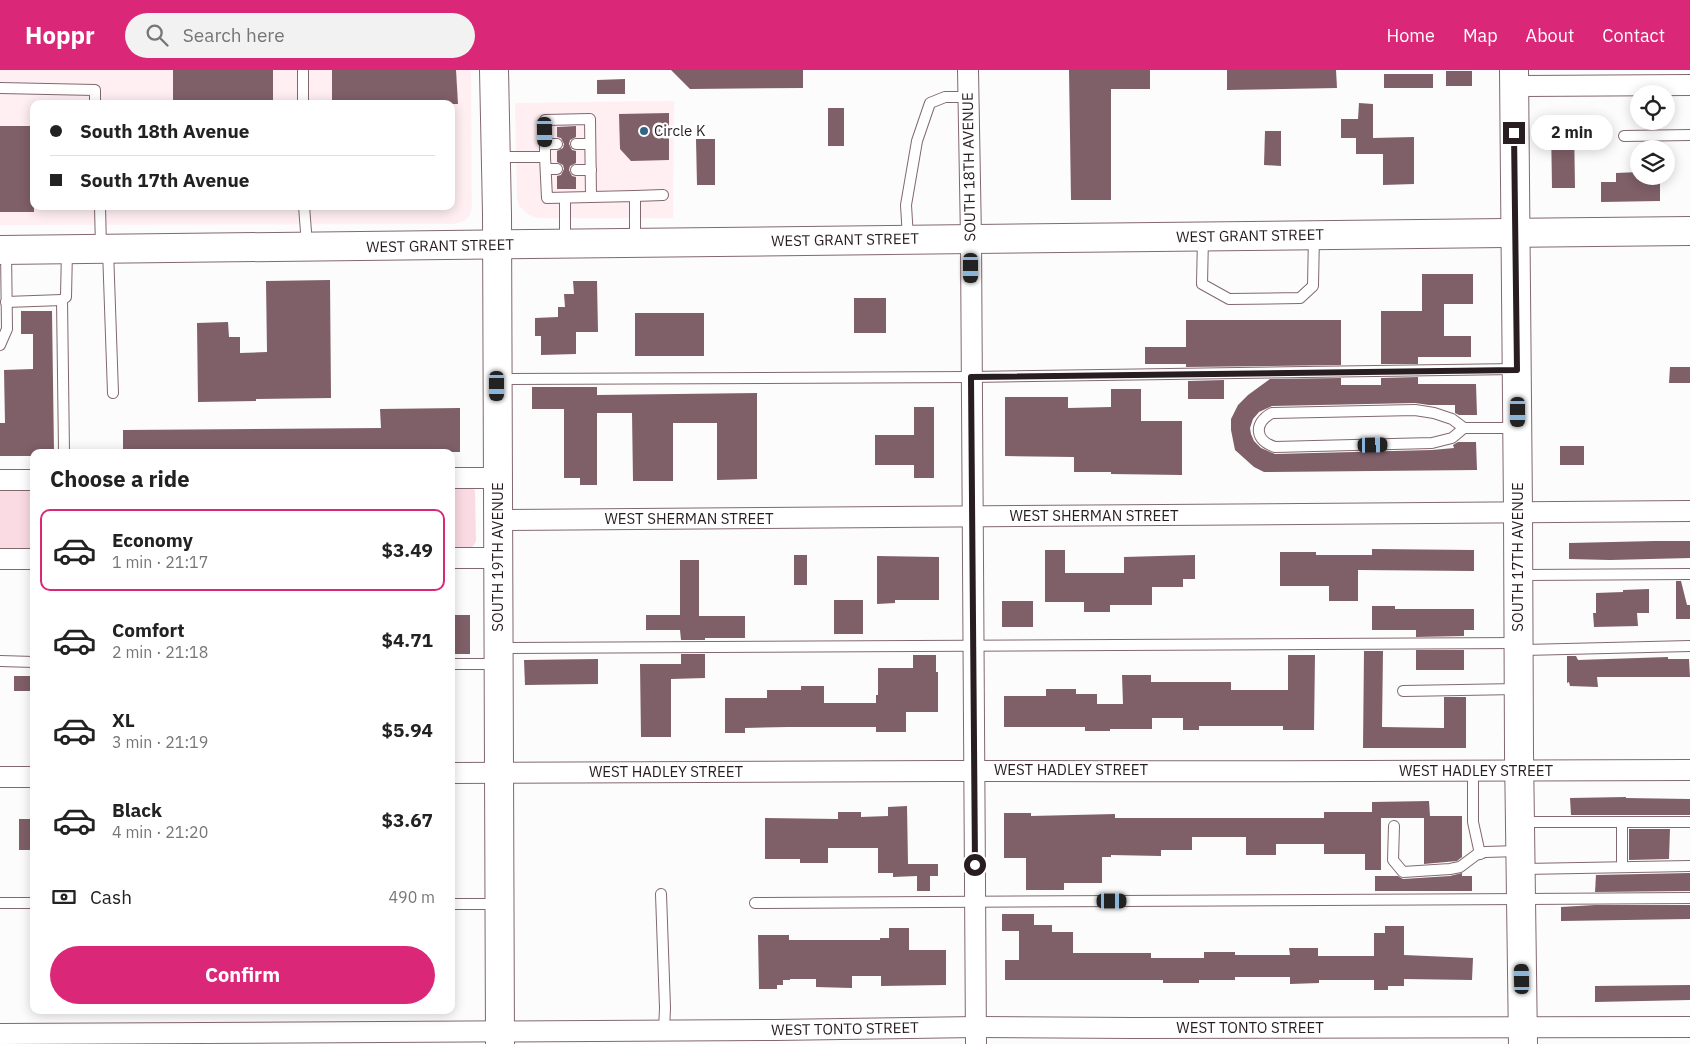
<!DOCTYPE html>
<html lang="en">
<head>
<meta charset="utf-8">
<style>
	:root { --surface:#fff; --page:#f2f2f2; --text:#222; --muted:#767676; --line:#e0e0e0; --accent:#db2777 }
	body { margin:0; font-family:"IBM Plex Sans",sans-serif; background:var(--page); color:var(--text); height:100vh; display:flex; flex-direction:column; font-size:19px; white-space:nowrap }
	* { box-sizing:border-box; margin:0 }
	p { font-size:16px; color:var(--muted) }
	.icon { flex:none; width:28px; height:28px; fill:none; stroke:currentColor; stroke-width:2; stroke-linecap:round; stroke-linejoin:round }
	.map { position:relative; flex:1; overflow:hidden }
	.side { position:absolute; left:30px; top:379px; width:425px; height:565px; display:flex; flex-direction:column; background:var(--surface); border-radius:10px; box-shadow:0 2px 12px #0003 }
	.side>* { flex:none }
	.hud { position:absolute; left:30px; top:30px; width:425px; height:110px; border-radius:10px; box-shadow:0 2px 12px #0003; display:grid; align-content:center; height:110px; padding:0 20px; background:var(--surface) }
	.controls { position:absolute; left:1630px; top:15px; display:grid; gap:10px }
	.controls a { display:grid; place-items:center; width:45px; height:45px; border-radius:50%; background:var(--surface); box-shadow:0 2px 12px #0003; font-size:25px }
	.end { position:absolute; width:22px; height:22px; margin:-11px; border:6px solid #281d20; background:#fff; box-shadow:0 0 0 2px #fff }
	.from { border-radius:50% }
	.bubble { position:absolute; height:35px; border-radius:18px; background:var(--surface); box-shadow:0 2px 12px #0003; font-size:16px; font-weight:700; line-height:35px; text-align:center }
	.car { position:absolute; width:15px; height:30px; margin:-15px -8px; border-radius:6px; box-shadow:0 0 4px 1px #0007; background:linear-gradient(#222 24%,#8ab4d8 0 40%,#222 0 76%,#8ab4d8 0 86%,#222 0) }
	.hud b { display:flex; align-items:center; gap:18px; height:48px; font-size:19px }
	.hud b+b { border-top:1px solid var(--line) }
	.hud i { width:12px; height:12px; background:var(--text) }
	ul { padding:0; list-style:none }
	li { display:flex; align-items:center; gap:15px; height:82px; margin:0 10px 8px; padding:0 10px; border:2px solid transparent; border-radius:10px }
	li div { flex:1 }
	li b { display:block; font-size:19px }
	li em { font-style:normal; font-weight:700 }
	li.selected { border-color:var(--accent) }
	li>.icon { width:45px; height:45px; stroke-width:1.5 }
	h2 { padding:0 20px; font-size:22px; line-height:60px }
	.pay { display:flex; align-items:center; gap:12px; height:55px; padding:0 20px; font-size:19px }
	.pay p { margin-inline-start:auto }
	.action { display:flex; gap:10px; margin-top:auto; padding:10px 20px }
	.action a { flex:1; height:58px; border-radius:30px; background:var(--accent); color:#fff; font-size:20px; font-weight:700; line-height:58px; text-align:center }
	header { display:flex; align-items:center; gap:30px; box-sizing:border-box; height:70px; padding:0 25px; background:var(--accent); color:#fff }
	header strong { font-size:24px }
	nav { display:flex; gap:28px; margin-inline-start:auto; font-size:18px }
	.search { width:350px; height:45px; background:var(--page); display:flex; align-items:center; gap:12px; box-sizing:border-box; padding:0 18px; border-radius:28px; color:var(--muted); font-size:19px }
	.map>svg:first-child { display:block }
	.built { fill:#ffeff3; fill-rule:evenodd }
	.green { fill:#fbdbe3 }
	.building { fill:#7f5f68 }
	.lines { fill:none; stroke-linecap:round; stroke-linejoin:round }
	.service-casing { stroke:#82686f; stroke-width:12 }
	.minor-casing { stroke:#82686f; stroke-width:22 }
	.secondary-casing { stroke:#82686f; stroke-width:30 }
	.primary-casing { stroke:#82686f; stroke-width:30 }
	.service { stroke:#fff; stroke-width:10 }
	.minor { stroke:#fff; stroke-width:20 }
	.secondary { stroke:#fff; stroke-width:28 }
	.primary { stroke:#fff; stroke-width:28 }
	.route { stroke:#281d20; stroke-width:6 }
	.poi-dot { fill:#336683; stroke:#fff; stroke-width:2 }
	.labels { text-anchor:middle; stroke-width:5; stroke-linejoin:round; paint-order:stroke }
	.poi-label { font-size:15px; fill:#281d20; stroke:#fff; text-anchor:start }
	.street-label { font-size:15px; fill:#281d20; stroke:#fff }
</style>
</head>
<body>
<header>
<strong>Hoppr</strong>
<div class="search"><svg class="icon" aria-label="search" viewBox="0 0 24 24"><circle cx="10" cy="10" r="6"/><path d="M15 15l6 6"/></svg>Search here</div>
<nav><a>Home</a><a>Map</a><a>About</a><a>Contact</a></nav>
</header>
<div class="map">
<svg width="1690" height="974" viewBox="0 0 1690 974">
	<rect width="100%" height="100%" fill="#fcfcfc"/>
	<g class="built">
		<path d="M0,0H471L472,137L470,145L464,151L454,154L0,155ZM34,34H451V136H34Z"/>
		<path d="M674,31L673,148H538L529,145L519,136L517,128L515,33Z"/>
	</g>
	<g class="green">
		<path d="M451,414L472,416L475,421L476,471C471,483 462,480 451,480Z"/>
		<path d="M34,415V481L0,480V417Z"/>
	</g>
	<g class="building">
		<rect x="173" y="0" width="100" height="34"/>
		<path d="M332,0H456L458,34H332Z"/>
		<path d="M671,0H803V18L690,19Z"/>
		<path d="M1069,0H1150V19H1111V130H1071Z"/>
		<path d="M1227,0H1336L1337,18L1227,20Z"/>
		<rect x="1446" y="1" width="26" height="15"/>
		<rect x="1384" y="4" width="49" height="14"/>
		<path d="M625,9V24H597V10Z"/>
		<path d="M1359,33L1373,34V68L1414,67V114L1383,115V84H1356V68H1341V49H1358Z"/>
		<rect x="828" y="38" width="16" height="38"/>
		<path d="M669,43V90L631,91L620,79L619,44Z"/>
		<path d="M1551,55H1574L1575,118H1552Z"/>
		<path d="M0,56H32V61H34V142H0Z"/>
		<path d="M576,56V67L570,70L569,74L572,80L576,81V93L570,96L569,100L572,106L576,107V119H557V106L561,105L564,99L563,95L557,92V81L563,78L564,74L561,68L557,67V57Z"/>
		<path d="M1265,61H1281V96L1264,95Z"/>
		<path d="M696,69H715V115H697Z"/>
		<path d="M1639,102V106H1660V131L1601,132V112H1616V103Z"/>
		<path d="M1422,204H1473V234H1444V266H1471V287H1418V294H1381V241H1422Z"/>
		<path d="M330,210L331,328L256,329V331L198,332L197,253L228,252L229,267H240V283L267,282L266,211Z"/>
		<path d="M573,211H597L598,262H576V284L541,285V266H535V248L558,247V237H565L564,224H574Z"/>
		<rect x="854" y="228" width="32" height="35"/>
		<path d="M21,241H52L54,382H34V386H0V353H5L4,300L33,299V264H21Z"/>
		<rect x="635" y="243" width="69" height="43"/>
		<path d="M1186,250H1341V295L1186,297V294H1145V277H1186Z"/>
		<path d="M1670,297H1690V313H1669Z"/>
		<path d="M1418,307V314H1476L1477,345H1459L1455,343V335H1429L1415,333L1272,336L1259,342L1253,349L1250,358L1251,364L1254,371L1261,378L1275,384L1432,380L1454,378L1453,375L1458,372H1476L1477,400L1264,402L1254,397L1235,380L1231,360V349L1238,335L1248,325L1270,309L1341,308V315H1381V308Z"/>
		<path d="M1224,310V329H1188V311Z"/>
		<path d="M532,317H597V325L757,323V409L717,410V353H673V411H633L632,343H597V415H580V408H564V339H532Z"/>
		<path d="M1111,319H1141V351H1182V405L1111,404V402H1074V387L1005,386V327H1068V338L1111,337Z"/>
		<path d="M914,337H934V408H914V395H875V365H914Z"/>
		<path d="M460,338V382H123V360L381,358L380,339Z"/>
		<rect x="1560" y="376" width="24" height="19"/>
		<path d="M1655,471H1690V488L1610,490L1569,489V473Z"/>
		<path d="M1372,479L1474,480V501L1358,500V531H1329V516H1280V482H1316V485H1372Z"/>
		<path d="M1045,480H1065V503H1124V487L1195,485V509H1183V517H1152V535H1110V542H1084V532H1045Z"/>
		<rect x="794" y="485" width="13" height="30"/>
		<path d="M877,486L939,487V530H895V533L877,534Z"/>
		<path d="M680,490H699V546H745V568H705V570H681L680,560H646V545H680Z"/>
		<path d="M1676,511H1681L1687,535H1690V549H1676Z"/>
		<path d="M1649,519V543H1637L1638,556L1594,557L1593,543H1596V523L1623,522V520Z"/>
		<rect x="834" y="530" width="29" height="34"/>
		<rect x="1002" y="531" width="31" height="26"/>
		<path d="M1372,536H1395V539H1474V560H1464V566L1416,567V560H1372Z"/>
		<rect x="451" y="545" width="19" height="39"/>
		<rect x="1416" y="580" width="48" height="20"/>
		<path d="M1364,581H1383L1382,657L1444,658V627H1466V678H1363Z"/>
		<path d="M681,584H705V608L671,609V667H641L640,594H681Z"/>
		<path d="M913,585H936V602H938V642H906V662H876V657H788L745,658V663H725V628H767V620H801V616H824V633H876V625H878V598H913Z"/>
		<path d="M1288,585H1315L1314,660H1283V656H1199V660H1183V648H1152V659H1110V661H1085V657H1004V626H1046V619H1076V624H1097V634H1123L1122,605H1151V612H1231V620H1288Z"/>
		<path d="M1567,586H1576L1578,590L1668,587V589H1689L1690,607H1597L1598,617L1570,616L1569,612L1567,613Z"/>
		<path d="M598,589V614L525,615L524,590Z"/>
		<rect x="14" y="606" width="20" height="15"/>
		<path d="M1626,727V728L1690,729V745H1571L1570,728Z"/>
		<path d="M1429,731L1430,746H1462V787L1457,791L1424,794V748H1381V800H1365V784H1324V774H1276V785H1246V767H1192V780H1161V786L1111,785V787H1102V813H1064V820H1026V788H1004V743H1031V746L1115,744V748H1324V742H1372V732Z"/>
		<path d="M907,736L908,794H938V806H930V821H917V806L893,807V803H878V778H828V793H800V789H765V748L838,749V742H861V747L888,746V737Z"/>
		<rect x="19" y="749" width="15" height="31"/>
		<path d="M1629,759H1670L1669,789L1629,790Z"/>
		<path d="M1462,803V806H1472V821H1375V806H1398L1403,809L1450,806Z"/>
		<path d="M1690,803V821L1595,822L1596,805Z"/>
		<path d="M1595,835H1690V849L1561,851V837Z"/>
		<path d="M1002,844H1034V855H1052V862H1073V883H1151V888H1204V882H1235V885H1290L1289,878H1318V886H1374V863H1385V856H1404V885L1473,888L1472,910L1404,909V916H1388V920H1374V910H1319V913L1290,914V907H1235V910H1199V913H1163V910H1005V890H1019V861H1002Z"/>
		<path d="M889,858H909V880H946V915L881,916V906H852V918L816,917V909H790V910H783V915H777V919H759L758,865H789V870H880V868H889Z"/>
		<path d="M1690,915V930L1595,932V916Z"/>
	</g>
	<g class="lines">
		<g class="service-casing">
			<g id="service">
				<path d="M0,18L95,20V34"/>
				<path d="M303,34V0"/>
				<path d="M1624,66L1690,65"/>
				<path d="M545,74H557"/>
				<path d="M576,74H590"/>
				<path d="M497,87H545L547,128L635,126V172"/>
				<path d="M545,87V50L590,49L591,127"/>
				<path d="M546,99H557"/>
				<path d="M576,100H591"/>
				<path d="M635,126L663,125"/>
				<path d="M565,128V172"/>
				<path d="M100,136L101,178"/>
				<path d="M304,136L307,175"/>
				<path d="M1203,167L1202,214L1229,229L1300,228L1313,216L1314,165"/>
				<path d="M908,168L906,135L917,71L930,33L945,27H968"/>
				<path d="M108,180L113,323"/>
				<path d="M6,232L62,230"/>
				<path d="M0,275L7,259L6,181"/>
				<path d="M498,309L971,307L1516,299"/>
				<path d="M1464,358L1452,368L1432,373L1275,377C1255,371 1253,353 1272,343L1415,340L1434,343L1452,349L1464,358H1517"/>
				<path d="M64,382L62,230L66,227L67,180"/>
				<path d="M1519,505L1690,504"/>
				<path d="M499,578L1517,573"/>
				<path d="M1519,580L1690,576"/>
				<path d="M0,591L34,592"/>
				<path d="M451,594H498"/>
				<path d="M1403,621L1518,619"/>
				<path d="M1473,702V752L1480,784"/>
				<path d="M1521,752H1690"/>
				<path d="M1622,752V797"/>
				<path d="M1394,756L1393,790L1403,802L1450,799L1460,797L1476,785L1485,782L1519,781"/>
				<path d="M1521,799L1690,796"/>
				<path d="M661,824L665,938L664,960"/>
				<path d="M0,833H34"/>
				<path d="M755,833L1690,828"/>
				<path d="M451,834H498"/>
			</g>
		</g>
		<g class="minor-casing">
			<g id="minor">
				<path d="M968,0L971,169L976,974"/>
				<path d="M1514,16L1690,15"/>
				<path d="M451,408H497"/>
				<path d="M0,410H34"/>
				<path d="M497,450L1690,441"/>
				<path d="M451,488H497"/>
				<path d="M0,489H34"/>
				<path d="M451,703C864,699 1277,703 1690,700"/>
				<path d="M0,707H34"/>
				<path d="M0,964L775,960L976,957L1133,958L1690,957"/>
			</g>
		</g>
		<g class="secondary-casing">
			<g id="secondary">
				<path d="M1514,0L1518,442L1519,683L1523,974"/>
				<path d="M0,180L1690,161"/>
			</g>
		</g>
		<g class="primary-casing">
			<path id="primary" d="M494,0L497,144L500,974"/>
		</g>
		<use href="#service" class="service"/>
		<use href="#minor" class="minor"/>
		<use href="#secondary" class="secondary"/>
		<use href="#primary" class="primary"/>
	</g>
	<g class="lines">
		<path class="route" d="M975,795L971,307L1517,300L1514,63"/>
	</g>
	<circle class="poi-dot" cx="644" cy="61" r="5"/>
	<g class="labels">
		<g class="poi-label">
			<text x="654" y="66">Circle K</text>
		</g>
		<g class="street-label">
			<text transform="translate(969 97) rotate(-91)" y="5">SOUTH 18TH AVENUE</text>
			<text transform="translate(1250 166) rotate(-1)" y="5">WEST GRANT STREET</text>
			<text transform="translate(845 170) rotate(-1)" y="5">WEST GRANT STREET</text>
			<text transform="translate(440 176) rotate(-1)" y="5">WEST GRANT STREET</text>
			<text x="1094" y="451">WEST SHERMAN STREET</text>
			<text x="689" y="454">WEST SHERMAN STREET</text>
			<text transform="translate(498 487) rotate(-90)" y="5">SOUTH 19TH AVENUE</text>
			<text transform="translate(1518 487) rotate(-90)" y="5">SOUTH 17TH AVENUE</text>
			<text x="1071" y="705">WEST HADLEY STREET</text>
			<text x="1476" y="706">WEST HADLEY STREET</text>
			<text x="666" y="707">WEST HADLEY STREET</text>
			<text x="1250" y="963">WEST TONTO STREET</text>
			<text transform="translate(845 959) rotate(-1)" y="5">WEST TONTO STREET</text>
		</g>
	</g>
</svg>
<div class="controls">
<a><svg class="icon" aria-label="locate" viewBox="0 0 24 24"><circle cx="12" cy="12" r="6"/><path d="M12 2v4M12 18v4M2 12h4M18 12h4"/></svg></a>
<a><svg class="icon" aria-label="layers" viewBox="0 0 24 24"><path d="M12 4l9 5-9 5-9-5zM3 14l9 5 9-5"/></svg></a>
</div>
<i class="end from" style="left:975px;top:795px"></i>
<i class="end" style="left:1514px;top:63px"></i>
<div class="bubble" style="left:1531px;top:45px;width:82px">2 min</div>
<i class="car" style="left:545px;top:62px;rotate:179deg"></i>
<i class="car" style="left:971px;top:198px;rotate:180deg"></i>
<i class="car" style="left:497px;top:316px;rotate:180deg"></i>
<i class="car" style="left:1518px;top:342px;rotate:180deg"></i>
<i class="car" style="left:1373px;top:375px;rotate:89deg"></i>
<i class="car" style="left:1112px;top:831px;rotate:90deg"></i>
<i class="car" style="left:1522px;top:909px;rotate:359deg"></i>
<div class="hud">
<b><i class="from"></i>South 18th Avenue</b>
<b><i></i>South 17th Avenue</b>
</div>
<section class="side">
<h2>Choose a ride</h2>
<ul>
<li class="selected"><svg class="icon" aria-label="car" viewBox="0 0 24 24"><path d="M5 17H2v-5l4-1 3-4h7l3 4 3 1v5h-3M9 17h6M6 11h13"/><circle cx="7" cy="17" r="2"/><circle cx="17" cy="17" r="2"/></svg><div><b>Economy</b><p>1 min · 21:17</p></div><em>$3.49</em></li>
<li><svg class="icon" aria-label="car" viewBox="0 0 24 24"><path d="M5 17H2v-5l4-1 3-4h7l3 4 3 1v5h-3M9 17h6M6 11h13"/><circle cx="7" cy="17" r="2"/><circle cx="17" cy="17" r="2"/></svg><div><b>Comfort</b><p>2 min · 21:18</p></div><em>$4.71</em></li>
<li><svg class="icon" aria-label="car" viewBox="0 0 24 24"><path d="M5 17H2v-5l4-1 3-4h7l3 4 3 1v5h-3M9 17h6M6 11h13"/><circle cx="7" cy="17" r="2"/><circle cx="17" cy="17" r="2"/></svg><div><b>XL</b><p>3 min · 21:19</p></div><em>$5.94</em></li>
<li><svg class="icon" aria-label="car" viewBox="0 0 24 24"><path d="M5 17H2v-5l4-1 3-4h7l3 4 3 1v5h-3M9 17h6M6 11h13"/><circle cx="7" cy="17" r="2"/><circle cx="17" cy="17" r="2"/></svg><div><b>Black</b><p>4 min · 21:20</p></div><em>$3.67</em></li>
</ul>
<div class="pay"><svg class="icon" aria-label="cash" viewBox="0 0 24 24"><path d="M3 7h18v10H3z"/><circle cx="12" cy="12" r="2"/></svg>Cash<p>490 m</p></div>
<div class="action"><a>Confirm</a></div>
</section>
</div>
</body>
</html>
